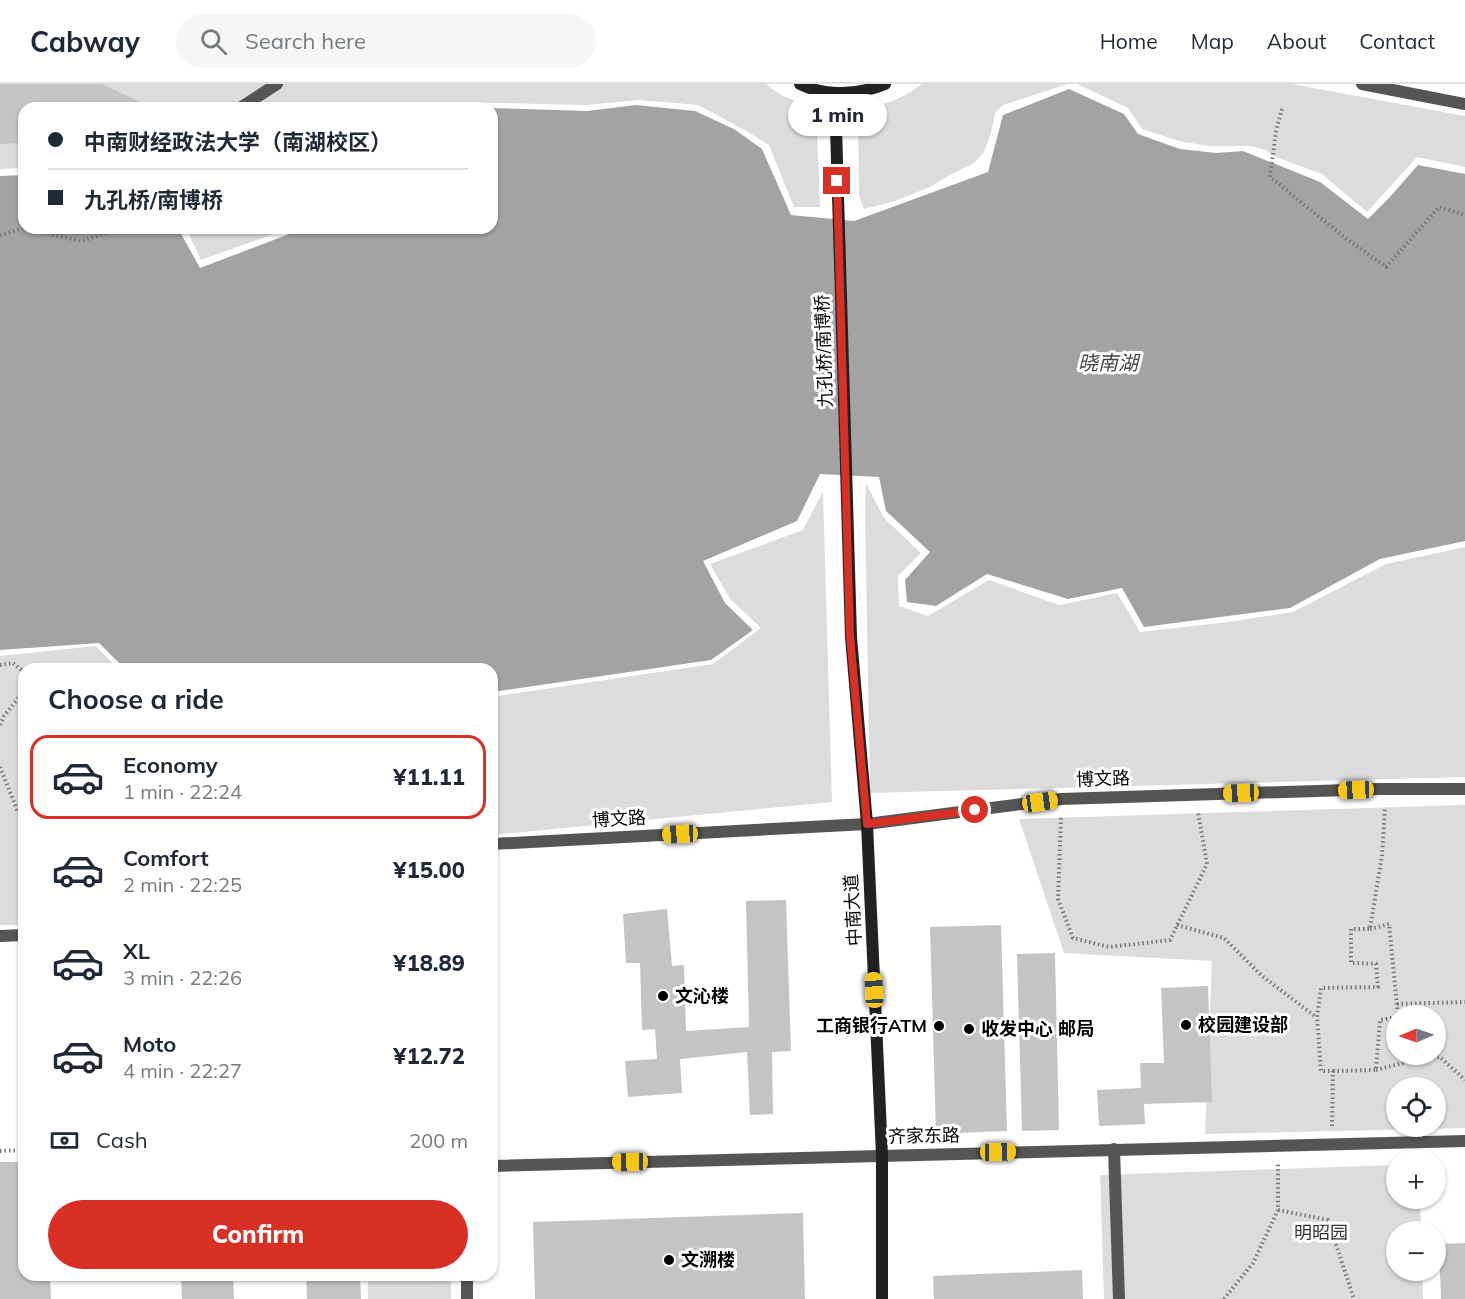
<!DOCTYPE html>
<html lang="en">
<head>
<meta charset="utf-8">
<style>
	:root { --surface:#fff; --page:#f6f6f7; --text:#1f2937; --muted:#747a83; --line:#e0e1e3; --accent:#d93025 }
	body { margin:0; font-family:Mulish,"Noto Sans SC",sans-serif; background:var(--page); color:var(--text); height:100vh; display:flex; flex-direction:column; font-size:22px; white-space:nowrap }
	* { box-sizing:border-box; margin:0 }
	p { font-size:20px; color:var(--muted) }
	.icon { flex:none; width:33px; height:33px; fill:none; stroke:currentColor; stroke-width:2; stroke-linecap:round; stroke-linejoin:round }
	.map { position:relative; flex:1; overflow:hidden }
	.panel { position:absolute; left:18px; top:579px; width:480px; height:618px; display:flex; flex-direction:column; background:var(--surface); border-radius:18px; box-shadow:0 2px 4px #0004 }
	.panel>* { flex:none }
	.top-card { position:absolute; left:18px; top:18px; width:480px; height:132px; border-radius:18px; box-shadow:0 2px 4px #0004; display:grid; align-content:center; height:132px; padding:0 30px; background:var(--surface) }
	.needle { width:39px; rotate:268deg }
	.buttons { position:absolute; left:1386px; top:921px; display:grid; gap:12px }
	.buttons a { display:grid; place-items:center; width:60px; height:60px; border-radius:50%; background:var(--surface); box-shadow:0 2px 4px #0004; font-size:30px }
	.end { position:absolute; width:27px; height:27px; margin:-14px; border:8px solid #d93025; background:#fff; box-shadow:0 0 0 3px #fff }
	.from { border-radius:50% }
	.bubble { position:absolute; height:42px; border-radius:21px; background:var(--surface); box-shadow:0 2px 4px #0004; font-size:20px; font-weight:800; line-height:42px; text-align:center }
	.car { position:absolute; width:18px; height:36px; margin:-18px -9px; border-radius:8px; box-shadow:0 0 4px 2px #0007; background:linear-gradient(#f5c518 24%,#345 0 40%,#f5c518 0 76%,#345 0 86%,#f5c518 0) }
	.top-card b { display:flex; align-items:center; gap:21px; height:57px; font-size:22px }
	.top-card b+b { border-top:2px solid var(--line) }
	.top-card i { width:15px; height:15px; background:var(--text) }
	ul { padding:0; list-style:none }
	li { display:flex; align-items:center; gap:18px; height:84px; margin:0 12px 9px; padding:0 18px; border:3px solid transparent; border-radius:18px }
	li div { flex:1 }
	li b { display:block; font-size:22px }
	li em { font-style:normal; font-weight:800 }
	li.on { border-color:var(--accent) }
	li>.icon { width:54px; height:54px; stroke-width:1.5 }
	h2 { padding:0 30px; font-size:27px; line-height:72px }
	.pay { display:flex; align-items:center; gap:15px; height:66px; padding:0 30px; font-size:22px }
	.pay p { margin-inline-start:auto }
	.action { display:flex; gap:12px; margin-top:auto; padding:12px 30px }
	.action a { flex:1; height:69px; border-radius:36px; background:var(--accent); color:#fff; font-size:24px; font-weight:800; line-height:69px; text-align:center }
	header { display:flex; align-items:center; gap:36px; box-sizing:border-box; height:84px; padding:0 30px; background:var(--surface); border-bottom:2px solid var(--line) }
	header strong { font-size:28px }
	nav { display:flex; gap:33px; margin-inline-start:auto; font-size:21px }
	.search { width:420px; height:54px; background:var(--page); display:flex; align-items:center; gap:15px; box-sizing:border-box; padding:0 21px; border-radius:33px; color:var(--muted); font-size:22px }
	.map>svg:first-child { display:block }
	.green { fill:#dcdcdc; fill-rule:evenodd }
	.water { fill:#a3a3a3 }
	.building { fill:#c4c4c4 }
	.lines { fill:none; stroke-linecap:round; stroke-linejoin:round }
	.path { stroke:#777; stroke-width:4; stroke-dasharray:1.5 3; stroke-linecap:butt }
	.street { stroke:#555; stroke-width:12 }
	.secondary { stroke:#222; stroke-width:12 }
	.route { stroke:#d93025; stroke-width:8 }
	.poi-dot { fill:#000; stroke:#fff; stroke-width:2 }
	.labels { text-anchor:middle; stroke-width:6; stroke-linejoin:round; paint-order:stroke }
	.street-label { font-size:18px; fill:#000; stroke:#fff }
	.poi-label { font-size:18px; font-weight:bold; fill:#000; stroke:#fff; text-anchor:start }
	.park-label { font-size:18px; fill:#333; stroke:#fff }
	.water-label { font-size:20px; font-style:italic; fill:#444; stroke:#fff }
</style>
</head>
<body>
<header>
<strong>Cabway</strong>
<div class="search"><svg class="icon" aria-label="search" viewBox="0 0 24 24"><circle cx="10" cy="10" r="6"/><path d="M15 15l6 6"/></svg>Search here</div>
<nav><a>Home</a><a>Map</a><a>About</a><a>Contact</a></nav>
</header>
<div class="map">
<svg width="1465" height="1215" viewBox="0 0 1465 1215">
	<rect width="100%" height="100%" fill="#fff"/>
	<g class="green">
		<path d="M0,0H766C781,13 797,19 816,22L820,123H794L769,61L741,44L698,21L639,16L586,21L446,18L420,24H24V84L0,85Z"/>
		<path d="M922,0H1068L1003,21L995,29L991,49L984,68L974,79L948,92L930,103L895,117L864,125L859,111L858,26C884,21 901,16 922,0Z"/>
		<path d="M1077,0H1292L1465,32V83L1417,73L1367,128L1322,90L1278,74L1265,66L1251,62H1208L1179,57L1142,45L1128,24Z"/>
		<path d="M186,144H290L201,176Z"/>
		<path d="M866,399L884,434L921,469L898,492L899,522L928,532L989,496L1059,521L1117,509L1140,548L1228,538L1293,528L1386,480L1465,463V693L870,709L865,427Z"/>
		<path d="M823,407L832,718L492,751V613L713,580L761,544L730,515L710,480L803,446Z"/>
		<path d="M96,562L118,585H24V841H0V572Z"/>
		<path d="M1465,721V1044L1205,1050L1212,877L1064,869L1019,735ZM1396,932H1436V970H1396ZM1396,1004H1436V1042H1396Z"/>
		<path d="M1396,1081V1114L1420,1115L1421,1147L1396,1148V1186L1422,1187L1423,1215H1104L1100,1091Z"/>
		<rect x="368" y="1191" width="83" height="24"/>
	</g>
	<path class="water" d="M1069,5L1124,30L1138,50L1180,65L1216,69L1243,67L1320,98L1368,135L1389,114L1418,81L1465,90V457L1380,475L1290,524L1144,543L1122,504L1068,515L987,490L936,522L907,518L905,496L930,468L886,427L879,393L820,390L797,437L703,477L725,519L753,546L711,576L492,608V585H125L99,559L0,566V92L24,91V144H95L109,148L117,144H171L180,148L200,184L305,144H492V24L587,27L636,21L695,27L734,45L762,65L791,131L854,137L988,88L1003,31Z"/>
	<g class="building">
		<path d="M0,0H102L151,23L149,24H24V59L0,60Z"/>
		<path d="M786,816L791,967L772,968L773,1030L750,1031L747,968L680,975L682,1009L628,1013L625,977L657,975L655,945L642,946L640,879H626L623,830L667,825L672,882L684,881L686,947L749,943L746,817Z"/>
		<path d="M1001,841L1007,1047L936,1050L930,843Z"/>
		<path d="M1055,869L1059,1046L1022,1047L1017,870Z"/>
		<path d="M1208,902L1212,1018L1144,1020L1145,1040L1099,1042L1097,1006L1141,1004L1140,979H1164L1161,904Z"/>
		<path d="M0,1078H24V1191H50L51,1215H0Z"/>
		<path d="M803,1129L805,1215H535L533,1138Z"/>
		<path d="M1465,1159V1215H1441L1439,1160Z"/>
		<path d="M1082,1186L1083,1215H934L933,1192Z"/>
		<path d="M181,1191H233L234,1215H182Z"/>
		<path d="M306,1191H360L361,1215H307Z"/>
	</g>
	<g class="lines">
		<g class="path">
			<path d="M1282,25L1276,47L1270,93L1348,156L1386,183L1439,123L1465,131"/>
			<path d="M0,151L24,144L81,157L109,148L129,144"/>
			<path d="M0,581L13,579L24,588"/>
			<path d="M0,641L4,632L20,612L24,611"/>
			<path d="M0,683L18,728"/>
			<path d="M1061,734L1058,815L1073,854L1109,863L1170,856L1207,780L1198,728"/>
			<path d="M1177,841L1224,854L1262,892L1316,933"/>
			<path d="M1370,845L1389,840L1398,932"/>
			<path d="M1397,920L1465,918"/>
			<path d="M1376,986L1421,974L1440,973L1465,996"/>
			<path d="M1333,987L1376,986L1380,936L1396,933"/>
			<path d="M1332,1042L1333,987H1321L1317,933L1321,904L1378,903L1376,880L1351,879V845H1370L1382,771L1385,724"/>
			<path d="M0,1067L24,1066"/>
			<path d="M1278,1126L1328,1136L1354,1215"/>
			<path d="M1224,1215L1253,1179L1278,1126V1078"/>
		</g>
		<g class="street">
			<path d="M1362,0L1465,20"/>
			<path d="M240,24L277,0"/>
			<path d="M492,760L867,740L1061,715L1379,705H1465"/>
			<path d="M0,852L24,851"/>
			<path d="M1114,1065L1119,1215"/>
			<path d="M492,1082L1465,1057"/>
			<path d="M467,1191V1215"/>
		</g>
		<g class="secondary">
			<path d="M800,0C825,13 859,11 885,0"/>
			<path d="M835,9L851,553L867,740L882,1071V1215"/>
		</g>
	</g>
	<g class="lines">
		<path class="route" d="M837,97L850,552L867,740L975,726"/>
	</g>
	<g class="poi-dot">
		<circle cx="663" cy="912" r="6"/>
		<circle cx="1186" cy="941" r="6"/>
		<circle cx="939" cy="942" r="6"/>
		<circle cx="969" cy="945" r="6"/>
		<circle cx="669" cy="1176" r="6"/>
	</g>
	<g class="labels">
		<g class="street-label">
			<text transform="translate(824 267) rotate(-92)" y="6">九孔桥/南博桥</text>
			<text transform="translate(1103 695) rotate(-2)" y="6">博文路</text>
			<text transform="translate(619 735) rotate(-3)" y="6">博文路</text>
			<text transform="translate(853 826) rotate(-93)" y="6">中南大道</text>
			<text transform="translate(924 1052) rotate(-1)" y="6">齐家东路</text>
		</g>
		<g class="poi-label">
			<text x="675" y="918">文沁楼</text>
			<text x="1198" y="947">校园建设部</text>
			<text x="927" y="948" text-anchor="end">工商银行ATM</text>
			<text x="981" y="951">收发中心 邮局</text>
			<text x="681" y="1182">文溯楼</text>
		</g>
		<g class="park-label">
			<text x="1321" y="1155">明昭园</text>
		</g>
		<g class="water-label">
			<text x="1108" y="286">晓南湖</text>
		</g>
	</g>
</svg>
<div class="buttons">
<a><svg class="needle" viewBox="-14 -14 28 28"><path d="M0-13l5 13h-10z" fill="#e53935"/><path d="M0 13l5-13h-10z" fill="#747a83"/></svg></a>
<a><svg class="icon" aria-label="locate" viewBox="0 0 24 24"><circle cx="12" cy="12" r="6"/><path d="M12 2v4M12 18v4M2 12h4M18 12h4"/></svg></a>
<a>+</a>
<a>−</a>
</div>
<i class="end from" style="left:975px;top:726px"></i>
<i class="end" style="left:837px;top:97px"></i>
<div class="bubble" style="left:788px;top:10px;width:99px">1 min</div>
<i class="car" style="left:1356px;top:706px;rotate:268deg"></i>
<i class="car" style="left:1241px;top:709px;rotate:268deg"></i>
<i class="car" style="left:1040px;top:718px;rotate:82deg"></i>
<i class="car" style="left:680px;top:750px;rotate:267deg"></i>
<i class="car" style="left:874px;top:906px;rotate:357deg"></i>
<i class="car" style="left:998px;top:1068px;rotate:89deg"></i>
<i class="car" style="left:630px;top:1078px;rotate:269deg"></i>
<div class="top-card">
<b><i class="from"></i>中南财经政法大学（南湖校区）</b>
<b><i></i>九孔桥/南博桥</b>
</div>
<section class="panel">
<h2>Choose a ride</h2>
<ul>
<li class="on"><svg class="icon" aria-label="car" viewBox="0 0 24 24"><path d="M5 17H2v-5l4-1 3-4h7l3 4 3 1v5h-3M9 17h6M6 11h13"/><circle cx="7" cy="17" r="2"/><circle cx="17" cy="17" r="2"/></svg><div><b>Economy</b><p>1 min · 22:24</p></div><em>¥11.11</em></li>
<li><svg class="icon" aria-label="car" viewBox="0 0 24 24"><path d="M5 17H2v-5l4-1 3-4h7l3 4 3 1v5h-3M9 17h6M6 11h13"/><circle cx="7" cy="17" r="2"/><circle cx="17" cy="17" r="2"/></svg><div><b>Comfort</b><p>2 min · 22:25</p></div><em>¥15.00</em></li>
<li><svg class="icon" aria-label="car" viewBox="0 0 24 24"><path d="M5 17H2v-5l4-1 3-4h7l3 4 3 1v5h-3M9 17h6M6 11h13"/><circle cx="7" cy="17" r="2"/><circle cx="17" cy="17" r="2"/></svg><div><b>XL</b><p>3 min · 22:26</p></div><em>¥18.89</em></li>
<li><svg class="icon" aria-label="car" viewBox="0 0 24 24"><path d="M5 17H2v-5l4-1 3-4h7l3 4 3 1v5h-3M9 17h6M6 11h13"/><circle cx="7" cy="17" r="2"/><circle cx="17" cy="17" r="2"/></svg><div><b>Moto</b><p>4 min · 22:27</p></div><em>¥12.72</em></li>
</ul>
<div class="pay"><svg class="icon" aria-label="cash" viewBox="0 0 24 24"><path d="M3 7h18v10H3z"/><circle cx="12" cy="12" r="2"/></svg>Cash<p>200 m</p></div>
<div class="action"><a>Confirm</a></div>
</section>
</div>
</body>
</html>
